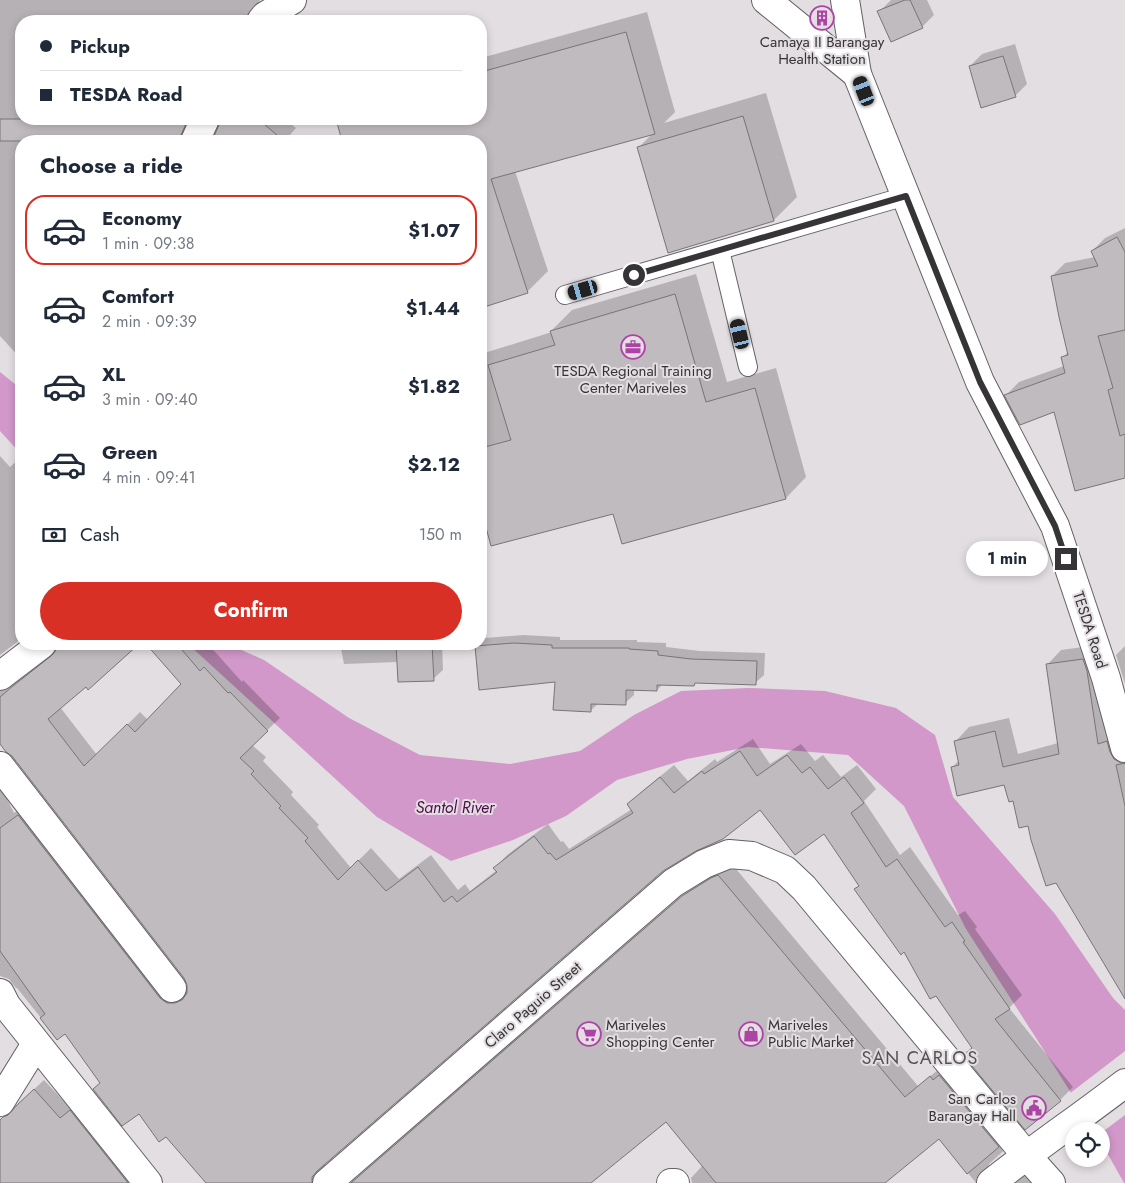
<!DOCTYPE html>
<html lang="en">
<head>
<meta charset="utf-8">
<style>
	:root { --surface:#fff; --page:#f2f2f3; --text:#1f2937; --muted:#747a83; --line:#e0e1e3; --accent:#d93025 }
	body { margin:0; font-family:Jost,sans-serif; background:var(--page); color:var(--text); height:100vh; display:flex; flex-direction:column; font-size:19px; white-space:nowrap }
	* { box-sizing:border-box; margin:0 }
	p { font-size:16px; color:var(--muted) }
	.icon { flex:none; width:28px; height:28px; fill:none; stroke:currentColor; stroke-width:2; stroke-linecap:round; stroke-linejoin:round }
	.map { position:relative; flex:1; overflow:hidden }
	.sheet { position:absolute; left:15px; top:135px; width:472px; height:515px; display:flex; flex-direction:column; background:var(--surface); border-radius:20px; box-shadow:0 2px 8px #0003 }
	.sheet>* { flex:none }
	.guide { position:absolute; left:15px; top:15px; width:472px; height:110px; border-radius:20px; box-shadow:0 2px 8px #0003; display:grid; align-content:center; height:110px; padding:0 25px; background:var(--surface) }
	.controls { position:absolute; left:1065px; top:1122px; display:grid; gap:10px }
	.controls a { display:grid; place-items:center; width:45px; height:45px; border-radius:50%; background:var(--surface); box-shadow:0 2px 8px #0003; font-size:25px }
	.end { position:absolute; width:22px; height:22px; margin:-11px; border:6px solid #363436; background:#fff; box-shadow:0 0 0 2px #fff }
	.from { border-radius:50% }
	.bubble { position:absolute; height:35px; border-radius:18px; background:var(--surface); box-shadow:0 2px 8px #0003; font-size:16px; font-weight:700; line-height:35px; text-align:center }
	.car { position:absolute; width:15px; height:30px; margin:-15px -8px; border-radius:6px; box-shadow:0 0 4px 1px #0007; background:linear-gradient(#222 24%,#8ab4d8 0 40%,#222 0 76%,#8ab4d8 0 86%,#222 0) }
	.guide b { display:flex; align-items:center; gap:18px; height:48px; font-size:19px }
	.guide b+b { border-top:1px solid var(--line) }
	.guide i { width:12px; height:12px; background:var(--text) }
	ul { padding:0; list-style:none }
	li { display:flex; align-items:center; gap:15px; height:70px; margin:0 10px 8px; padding:0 15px; border:2px solid transparent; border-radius:20px }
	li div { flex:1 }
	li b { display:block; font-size:19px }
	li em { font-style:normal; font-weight:700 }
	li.selected { border-color:var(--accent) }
	li>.icon { width:45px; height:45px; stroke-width:1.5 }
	h2 { padding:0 25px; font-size:22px; line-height:60px }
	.pay { display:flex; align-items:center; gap:12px; height:55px; padding:0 25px; font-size:19px }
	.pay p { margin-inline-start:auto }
	.cta { display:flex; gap:10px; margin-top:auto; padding:10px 25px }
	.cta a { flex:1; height:58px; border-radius:30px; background:var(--accent); color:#fff; font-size:20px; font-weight:700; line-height:58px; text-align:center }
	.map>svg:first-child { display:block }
	.water { fill:#d198c9 }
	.pier { fill:#e3dee2 }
	.shadow { fill:#0003 }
	.building { fill:#c0bbbf; stroke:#787478 }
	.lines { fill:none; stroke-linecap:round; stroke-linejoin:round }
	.service-casing { stroke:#656165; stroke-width:20 }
	.minor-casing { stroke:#656165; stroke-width:30 }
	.tertiary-casing { stroke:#656165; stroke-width:30 }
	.service { stroke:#fff; stroke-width:18 }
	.minor { stroke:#fff; stroke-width:28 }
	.tertiary { stroke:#fff; stroke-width:28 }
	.route { stroke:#363436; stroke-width:6 }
	.labels { text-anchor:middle; stroke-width:4; stroke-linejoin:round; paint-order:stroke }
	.poi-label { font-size:15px; fill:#363436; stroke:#e3dee2 }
	.street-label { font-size:15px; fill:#363436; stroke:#e3dee2 }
	.water-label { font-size:16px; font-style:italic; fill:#500b4b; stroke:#e3dee2 }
	.quarter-label { font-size:18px; letter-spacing:1px; fill:#555255; stroke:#e3dee2 }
</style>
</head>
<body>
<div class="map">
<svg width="1125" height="1183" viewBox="0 0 1125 1183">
	<rect width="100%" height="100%" fill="#e3dee2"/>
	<g class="water">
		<path d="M0,372L21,389V454L0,431Z"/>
		<path d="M188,644H228L264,660L349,718L420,755L510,764L580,751L634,715L681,691L748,688L825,691L896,708L935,735L953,797L1055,914L1113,998L1125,1010V1183H1124L1101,1142V1131H1095L1054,1066L966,929L904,806L848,755L748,747L687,759L617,780L566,816L513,840L451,861L377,817Z"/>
	</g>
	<path class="pier" d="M1125,1051V1115L1101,1133V1131H1093L1069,1094Z"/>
	<g class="shadow">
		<path d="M0,0H260L258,5L265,21H21V119H194L199,141H21V359L0,336Z"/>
		<path d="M891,0H927L934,15L922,27L879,12Z"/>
		<path d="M647,12L675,112L664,123L766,93L797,197L774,220L638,148L652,134L515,171L548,271L527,292L481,306V141H343L337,119H481V58Z"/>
		<path d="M1015,44L1027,84L1015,96L970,66L982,54Z"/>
		<path d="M221,119H285L296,128L289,136L291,141H213L221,125Z"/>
		<path d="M1125,228V477L1055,411L1006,395L1019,382L1064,366L1062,358L1069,351L1052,276L1065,263L1095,257L1092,251L1105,238Z"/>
		<path d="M696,274L727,382L776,368L806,477L786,498L622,543L614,512L481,505V354L552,332L551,331L572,310Z"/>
		<path d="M0,456L10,467L21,457V639L0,655Z"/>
		<path d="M523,635L560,637V640H637V642L666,643V647L700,651L765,653L764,675L755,683L697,682L694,684H663L657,690L634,689V695L625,703H599L590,711L557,681L477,647L481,644V642L485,638Z"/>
		<path d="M59,644H137L60,707L97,755L140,712L148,720L183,684L150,647L153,644H208L242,682L243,680L280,718L252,745L266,757L263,761L293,792L291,795L319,825L317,827L351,868L371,848L399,879L431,855L458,890L465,884L470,891L497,870L495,868L507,855L548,824L561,842L563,841L569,849L632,809L628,805L641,792L674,765L688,781L715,759L717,762L753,739L770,764L801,744L815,761L823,755L841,777L857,765L876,789L864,801L900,855L910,847L958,915L965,911L977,927L975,929L1022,995L1009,1008L1073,1087L1060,1100L1025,1128L973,1047L860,886L824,832L760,808L662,870L325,1164L324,1172L331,1183H208L167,1135L102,1082L65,1032L57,1038L17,988H16L9,979L0,976V785L14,813L30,801L179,990L188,991L189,986L185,978L13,756L0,741V672L15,679L23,676L57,650Z"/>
		<path d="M262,644H275L266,649Z"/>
		<path d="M340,644H442L443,670L433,679L398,662L344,664Z"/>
		<path d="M1098,645L1125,739V977L1029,825L1005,783L952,768L959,760L955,742L969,727L1009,718L1018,754L1058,743L1047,665L1061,650Z"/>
		<path d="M1125,646V684L1116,655Z"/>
		<path d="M731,863L918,1086L944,1065L1013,1142L1000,1154L989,1164L988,1171L976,1183L939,1137L884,1183H692L691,1178L703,1165L666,1120L589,1183H350L696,883Z"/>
		<path d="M44,1080L71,1109L80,1101L146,1183H0V1121Z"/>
		<path d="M1034,1167L1047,1183H1014L1015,1182Z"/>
	</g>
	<g class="building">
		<path d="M905,0H910L923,28L891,42L877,11Z"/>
		<path d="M626,32L655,134L491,179L528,293L481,308V141H342L336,119H481V72Z"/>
		<path d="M1003,56L1016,97L981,108L969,66Z"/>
		<path d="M743,116L774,221L668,253L637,147Z"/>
		<path d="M0,119H188L181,135L180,141H0Z"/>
		<path d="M220,119H258L284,141H212L219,125Z"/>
		<path d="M1117,237L1125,252V330L1098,336L1113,388L1108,390L1120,436L1125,434V478L1075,491L1054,412L1020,425L1004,395L1065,373L1061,357L1068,355L1059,317L1051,276L1098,266L1091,251Z"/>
		<path d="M675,294L706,402L755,388L786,499L622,544L613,514L491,546L481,509V448L511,440L488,365L555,345L550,331Z"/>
		<path d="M514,643L552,645V648H629V649L658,651V655L691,659L757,661L756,685L695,683L694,686L657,685V691L626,690V705L591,704V712L553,710L555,682L479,690L475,646Z"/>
		<path d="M60,644H139L88,690L86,687L48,719L84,766L127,724L135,732L181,684L146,644H177L200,671L204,667L228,693L230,692L268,731L240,758L254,771L251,774L281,806L279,808L308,838L305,841L338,880L358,860L386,891L418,867L444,902L452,896L457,902L497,872L493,868L534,836L548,854L550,853L556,860L633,813L627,804L660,777L674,793L702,771L704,774L740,751L757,776L787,755L802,773L810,767L828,789L844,777L864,803L851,813L886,867L897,859L945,927L952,922L965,941L963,942L1010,1009L995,1019L1061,1101L1025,1130L963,1055L972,1048L936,996L930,999L904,952L901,955L854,889L859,886L824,834L795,855L760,810L723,839L696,851L663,871L317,1171L312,1177V1183H206L166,1137L159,1142L139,1114L122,1126L93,1089L100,1083L65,1034L57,1040L40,1018L45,1014L0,951V828L18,815L160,998L167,1003H175L182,1000L187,993V985L184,978L12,756L6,752L0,744V697L13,686L51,656L56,650L57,646Z"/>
		<path d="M396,644H432L434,681L398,682Z"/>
		<path d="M1083,659L1087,671L1098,744L1107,741L1110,752L1114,759L1121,763H1125L1116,765L1125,806V999L1056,883L1046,886L1031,840L1028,826L1019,828L1013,801L1009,802L1004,785L957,796L951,767L959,765L954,741L995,731L1003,767L1059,754L1046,664Z"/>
		<path d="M718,875L905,1097L930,1076L933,1080L939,1075L999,1147L967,1174L939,1139L885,1183H716L666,1122L591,1183H351L682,896L711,878Z"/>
		<path d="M34,1089L60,1118L70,1110L128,1183H0V1120L3,1117L8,1115L17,1105Z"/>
	</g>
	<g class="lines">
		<g class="service-casing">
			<g id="service">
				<path d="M720,250L748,367"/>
				<path d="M565,295L906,196"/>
			</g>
		</g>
		<g class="minor-casing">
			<g id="minor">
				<path d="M766,0L857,74"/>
				<path d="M261,21L265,16L292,0"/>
				<path d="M195,141L205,119"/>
				<path d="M0,676L42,644"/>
				<path d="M0,766L172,988"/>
				<path d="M0,993L6,1005L148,1183"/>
				<path d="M0,1102L36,1044"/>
				<path d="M327,1183L673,883L704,864L729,854L752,856L785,870L804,888L1026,1155"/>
			</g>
		</g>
		<g class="tertiary-casing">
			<g id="tertiary">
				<path d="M845,0L857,74L980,382L1055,526L1106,678L1125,748"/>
				<path d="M1026,1155L1051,1183"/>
				<path d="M671,1183H675"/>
				<path d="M991,1183C1035,1148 1081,1117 1125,1083"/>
			</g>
		</g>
		<use href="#service" class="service"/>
		<use href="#minor" class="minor"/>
		<use href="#tertiary" class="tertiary"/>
	</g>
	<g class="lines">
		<path class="route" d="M634,275L906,196L980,382L1055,526L1066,559"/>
	</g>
	<defs>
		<g id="building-ring" transform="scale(1.25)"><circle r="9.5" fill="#e3dee2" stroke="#ad43a4" stroke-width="1.5"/><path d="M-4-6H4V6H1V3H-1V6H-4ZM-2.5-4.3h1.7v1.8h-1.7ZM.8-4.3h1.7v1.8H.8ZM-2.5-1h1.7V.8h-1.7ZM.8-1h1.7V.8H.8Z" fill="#ad43a4"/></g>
		<g id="office-ring" transform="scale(1.25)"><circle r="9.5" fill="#e3dee2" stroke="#ad43a4" stroke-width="1.5"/><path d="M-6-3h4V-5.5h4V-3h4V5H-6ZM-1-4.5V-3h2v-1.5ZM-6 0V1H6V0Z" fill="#ad43a4"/></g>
		<g id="supermarket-ring" transform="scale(1.25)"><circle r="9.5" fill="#e3dee2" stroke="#ad43a4" stroke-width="1.5"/><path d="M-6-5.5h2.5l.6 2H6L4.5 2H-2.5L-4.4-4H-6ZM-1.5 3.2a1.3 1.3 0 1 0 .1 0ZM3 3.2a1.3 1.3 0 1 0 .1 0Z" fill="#ad43a4"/></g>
		<g id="shop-ring" transform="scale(1.25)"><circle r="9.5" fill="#e3dee2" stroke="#ad43a4" stroke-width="1.5"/><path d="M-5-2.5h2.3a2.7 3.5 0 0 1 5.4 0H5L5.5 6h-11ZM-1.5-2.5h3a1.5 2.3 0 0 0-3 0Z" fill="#ad43a4"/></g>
		<g id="civic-ring" transform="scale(1.25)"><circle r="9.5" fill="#e3dee2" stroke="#ad43a4" stroke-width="1.5"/><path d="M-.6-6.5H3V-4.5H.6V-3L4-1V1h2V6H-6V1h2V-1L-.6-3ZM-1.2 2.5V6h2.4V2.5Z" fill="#ad43a4"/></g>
	</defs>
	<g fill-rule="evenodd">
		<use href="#building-ring" x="822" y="18"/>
		<use href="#office-ring" x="633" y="347"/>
		<use href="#supermarket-ring" x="589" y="1034"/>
		<use href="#shop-ring" x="751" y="1034"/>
		<use href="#civic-ring" x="1034" y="1108"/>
	</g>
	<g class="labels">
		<g class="poi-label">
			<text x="822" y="47">Camaya II Barangay<tspan x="822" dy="17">Health Station</tspan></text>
			<text x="633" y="376">TESDA Regional Training<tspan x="633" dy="17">Center Mariveles</tspan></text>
			<text x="606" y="1030" text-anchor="start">Mariveles<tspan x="606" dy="17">Shopping Center</tspan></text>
			<text x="768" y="1030" text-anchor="start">Mariveles<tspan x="768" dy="17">Public Market</tspan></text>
			<text x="1016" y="1104" text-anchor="end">San Carlos<tspan x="1016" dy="17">Barangay Hall</tspan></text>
		</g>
		<g class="street-label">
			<text transform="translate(1090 630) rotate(72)" y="5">TESDA Road</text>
			<text transform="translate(533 1005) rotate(-41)" y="5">Claro Paguio Street</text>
		</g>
		<g class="water-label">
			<text x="455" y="813">Santol River</text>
		</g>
		<g class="quarter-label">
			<text x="920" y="1064">SAN CARLOS</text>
		</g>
	</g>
</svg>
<div class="controls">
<a><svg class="icon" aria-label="locate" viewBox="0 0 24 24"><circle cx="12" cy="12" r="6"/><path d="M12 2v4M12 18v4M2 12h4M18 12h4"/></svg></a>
</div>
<i class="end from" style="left:634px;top:275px"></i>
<i class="end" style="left:1066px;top:559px"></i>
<div class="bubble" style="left:966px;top:541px;width:82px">1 min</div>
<i class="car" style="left:864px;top:91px;rotate:339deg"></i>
<i class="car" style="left:583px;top:290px;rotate:254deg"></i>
<i class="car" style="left:740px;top:334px;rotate:347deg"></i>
<div class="guide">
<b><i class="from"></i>Pickup</b>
<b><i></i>TESDA Road</b>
</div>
<section class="sheet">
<h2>Choose a ride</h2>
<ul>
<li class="selected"><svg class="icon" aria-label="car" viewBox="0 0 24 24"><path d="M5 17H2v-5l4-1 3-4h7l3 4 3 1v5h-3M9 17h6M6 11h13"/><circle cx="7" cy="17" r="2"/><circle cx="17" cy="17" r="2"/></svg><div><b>Economy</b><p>1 min · 09:38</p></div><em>$1.07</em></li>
<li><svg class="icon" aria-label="car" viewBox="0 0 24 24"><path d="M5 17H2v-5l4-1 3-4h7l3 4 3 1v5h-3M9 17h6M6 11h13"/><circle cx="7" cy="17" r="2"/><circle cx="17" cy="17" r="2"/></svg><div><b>Comfort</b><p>2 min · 09:39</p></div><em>$1.44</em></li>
<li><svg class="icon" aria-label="car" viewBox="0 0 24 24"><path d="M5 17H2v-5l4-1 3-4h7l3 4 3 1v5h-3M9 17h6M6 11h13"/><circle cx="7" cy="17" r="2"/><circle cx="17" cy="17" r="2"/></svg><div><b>XL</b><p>3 min · 09:40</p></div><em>$1.82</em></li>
<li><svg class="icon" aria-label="car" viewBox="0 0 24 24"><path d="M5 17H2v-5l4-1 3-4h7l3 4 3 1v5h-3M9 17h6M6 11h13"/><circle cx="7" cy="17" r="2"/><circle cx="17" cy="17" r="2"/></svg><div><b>Green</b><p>4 min · 09:41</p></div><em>$2.12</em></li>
</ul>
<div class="pay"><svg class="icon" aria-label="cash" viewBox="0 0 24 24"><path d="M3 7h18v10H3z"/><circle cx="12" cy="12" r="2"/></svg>Cash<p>150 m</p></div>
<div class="cta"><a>Confirm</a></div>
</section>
</div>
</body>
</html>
